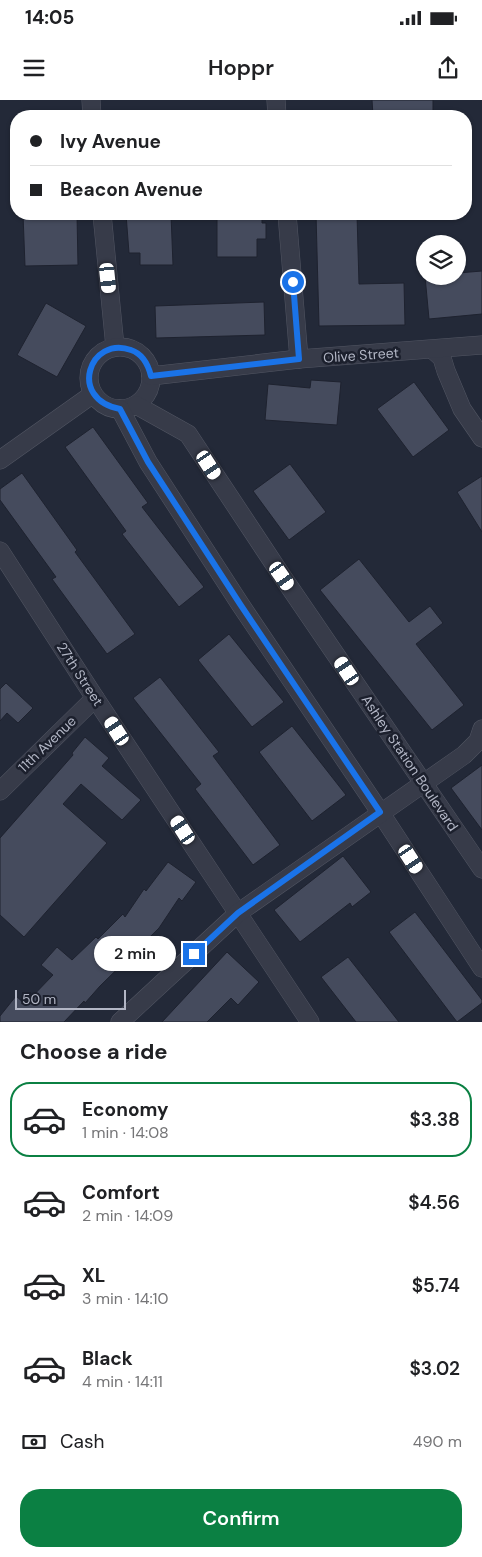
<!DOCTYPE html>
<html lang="en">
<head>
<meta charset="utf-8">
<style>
	:root { --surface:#fff; --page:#f6f6f6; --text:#202124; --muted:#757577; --line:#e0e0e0; --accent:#0b8043 }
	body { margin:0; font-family:"DM Sans",sans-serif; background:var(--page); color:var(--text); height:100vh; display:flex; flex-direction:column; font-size:19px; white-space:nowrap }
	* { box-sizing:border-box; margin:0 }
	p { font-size:16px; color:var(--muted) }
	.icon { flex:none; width:28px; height:28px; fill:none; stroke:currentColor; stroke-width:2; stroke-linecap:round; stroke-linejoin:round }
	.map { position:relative; height:922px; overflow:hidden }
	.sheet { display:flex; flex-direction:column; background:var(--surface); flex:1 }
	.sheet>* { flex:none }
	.top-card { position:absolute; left:10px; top:10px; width:462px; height:110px; border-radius:20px; box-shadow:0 1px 4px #0004; display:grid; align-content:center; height:110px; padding:0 20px; background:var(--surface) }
	.tools { position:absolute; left:416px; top:135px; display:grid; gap:10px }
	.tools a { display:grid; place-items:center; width:50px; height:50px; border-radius:50%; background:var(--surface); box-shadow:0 1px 4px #0004; font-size:25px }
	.scale { position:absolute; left:15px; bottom:12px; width:111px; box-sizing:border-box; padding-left:5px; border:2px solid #b2b6c5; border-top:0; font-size:14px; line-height:18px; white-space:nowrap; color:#b2b6c5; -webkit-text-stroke:4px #1c202d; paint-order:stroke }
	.end { position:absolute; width:22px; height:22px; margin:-11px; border:6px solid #1a73e8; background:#fff; box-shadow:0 0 0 2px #fff }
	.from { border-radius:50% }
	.bubble { position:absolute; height:35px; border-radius:18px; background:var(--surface); box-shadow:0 1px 4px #0004; font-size:16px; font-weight:600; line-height:35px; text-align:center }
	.car { position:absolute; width:15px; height:30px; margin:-15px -8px; border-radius:6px; box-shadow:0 0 4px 1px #0007; background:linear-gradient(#fff 24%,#345 0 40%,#fff 0 76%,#345 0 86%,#fff 0) }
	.top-card b { display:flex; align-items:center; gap:18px; height:48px; font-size:19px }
	.top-card b+b { border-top:1px solid var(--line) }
	.top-card i { width:12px; height:12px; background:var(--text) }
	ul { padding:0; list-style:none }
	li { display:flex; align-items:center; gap:15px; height:75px; margin:0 10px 8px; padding:0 10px; border:2px solid transparent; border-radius:20px }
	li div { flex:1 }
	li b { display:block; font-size:19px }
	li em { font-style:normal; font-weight:600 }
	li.on { border-color:var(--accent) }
	li>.icon { width:45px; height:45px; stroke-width:1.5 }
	h2 { padding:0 20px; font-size:22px; line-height:60px }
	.pay { display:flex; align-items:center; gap:12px; height:55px; padding:0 20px; font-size:19px }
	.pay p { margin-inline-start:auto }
	.cta { display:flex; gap:10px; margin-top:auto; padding:10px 20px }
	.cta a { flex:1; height:58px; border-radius:20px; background:var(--accent); color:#fff; font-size:20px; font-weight:600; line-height:58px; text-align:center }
	.status { display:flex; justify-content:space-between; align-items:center; height:35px; padding:0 25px; background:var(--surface); direction:ltr }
	.status svg { height:14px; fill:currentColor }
	header { display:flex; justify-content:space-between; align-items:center; height:65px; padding:0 20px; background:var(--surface); font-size:22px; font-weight:600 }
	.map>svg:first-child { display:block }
	.building { fill:#454b5d; stroke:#1e222f }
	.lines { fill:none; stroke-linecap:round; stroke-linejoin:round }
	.minor-casing { stroke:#525663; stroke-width:19 }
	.minor { stroke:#373b49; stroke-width:18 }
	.route { stroke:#1a73e8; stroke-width:6 }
	.labels { text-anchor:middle; stroke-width:5; stroke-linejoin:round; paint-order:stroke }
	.street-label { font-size:14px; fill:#b2b6c5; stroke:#1c202d }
</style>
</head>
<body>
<div class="status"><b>14:05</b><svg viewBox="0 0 49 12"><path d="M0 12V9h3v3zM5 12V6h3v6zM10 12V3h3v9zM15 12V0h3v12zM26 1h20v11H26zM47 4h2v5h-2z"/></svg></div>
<header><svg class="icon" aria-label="menu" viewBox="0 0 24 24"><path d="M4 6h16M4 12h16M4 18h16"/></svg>Hoppr<svg class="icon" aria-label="share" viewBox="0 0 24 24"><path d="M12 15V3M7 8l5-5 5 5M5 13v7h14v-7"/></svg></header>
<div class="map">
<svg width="482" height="922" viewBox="0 0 482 922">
	<rect width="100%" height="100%" fill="#232938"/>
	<g class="building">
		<path d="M372,0H433V16H373Z"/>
		<path d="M23,114H77L78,165L25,166Z"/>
		<path d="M126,114H171L173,165H140V153H129Z"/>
		<path d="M217,114H262V123H266V139H257V157H217Z"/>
		<path d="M316,114H357L359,184L404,183L405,225L319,226Z"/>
		<path d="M482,171V214L429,219L425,176H458V173Z"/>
		<path d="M264,202L265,235L156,238L155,206Z"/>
		<path d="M46,203L86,226L57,277L17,255Z"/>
		<path d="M311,280L341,282L337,325L265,320L268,284L310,288Z"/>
		<path d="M414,282L449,330L413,357L377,309Z"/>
		<path d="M93,327L148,403L142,407L204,487L179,507L122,434L126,431L65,347Z"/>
		<path d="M290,364L326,412L289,440L253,391Z"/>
		<path d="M22,373L77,450L75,452L135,534L107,554L52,479L56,477L0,400V389Z"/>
		<path d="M482,376V432L457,392Z"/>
		<path d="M359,459L409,522L430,506L443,523L416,544L464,605L432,630L320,490Z"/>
		<path d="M229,534L284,602L252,627L198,560Z"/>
		<path d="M160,577L219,652L213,656L280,745L253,765L195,689L201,684L133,598Z"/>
		<path d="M6,583L33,608L18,623L7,613L0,621V589Z"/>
		<path d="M292,626L346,695L312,721L259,652Z"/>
		<path d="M85,637L109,658L102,666L141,700L122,720L81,684L63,704L107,743L24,837L0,815V738L73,655L72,653Z"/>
		<path d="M482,665V730L451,688Z"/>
		<path d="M343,756L371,792L352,807L350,803L300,842L274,810Z"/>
		<path d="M168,762L196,782L182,801L179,798L159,828L100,886L85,903L84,901L64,922H0V916L16,896L25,904L53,875L41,865L57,847L72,860L96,837L98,839L123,814L125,817L144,789L146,791Z"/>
		<path d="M415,812L482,900V903L457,922L389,832Z"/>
		<path d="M227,852L259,882L238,905L231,898L207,922H162Z"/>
		<path d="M348,857L399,922H356L321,877Z"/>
	</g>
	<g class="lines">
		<g class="minor-casing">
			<g id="minor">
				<path d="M91,0L92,16"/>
				<path d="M276,0L277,16"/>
				<path d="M102,114L115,247"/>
				<path d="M287,114L299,259"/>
				<circle cx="120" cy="278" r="31"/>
				<path d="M433,250L442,258L446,271L462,309L482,338"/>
				<path d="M151,276L299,259L482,245"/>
				<path d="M136,305L188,334L282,476L482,769"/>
				<path d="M120,309L148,362L240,504L380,712L482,868"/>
				<path d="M0,360L93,294"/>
				<path d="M0,451L95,598L310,922"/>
				<path d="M0,691L95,598"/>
				<path d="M120,922L238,813L464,655L478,641L482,629"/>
			</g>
		</g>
		<use href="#minor" class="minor"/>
	</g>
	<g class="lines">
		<path class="route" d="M194,854L238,813L380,712L240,504L148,362L120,309C67,299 90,235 131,250C143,254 148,264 151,276L299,259L293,182"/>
	</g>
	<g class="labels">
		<g class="street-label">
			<text transform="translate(361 255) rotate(-4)" y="5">Olive Street</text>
			<text transform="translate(80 574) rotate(57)" y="5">27th Street</text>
			<text transform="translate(47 644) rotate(-44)" y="5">11th Avenue</text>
			<text transform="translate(410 663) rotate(56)" y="5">Ashley Station Boulevard</text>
		</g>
	</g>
</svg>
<div class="tools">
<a><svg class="icon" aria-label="layers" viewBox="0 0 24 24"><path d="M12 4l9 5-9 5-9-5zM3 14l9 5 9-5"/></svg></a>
</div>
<div class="scale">50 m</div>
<i class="end from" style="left:293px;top:182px"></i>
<i class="end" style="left:194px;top:854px"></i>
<div class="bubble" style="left:94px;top:836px;width:82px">2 min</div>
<i class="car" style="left:108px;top:178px;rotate:174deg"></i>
<i class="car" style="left:209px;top:365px;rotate:147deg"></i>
<i class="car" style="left:282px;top:476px;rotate:145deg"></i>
<i class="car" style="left:347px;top:571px;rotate:326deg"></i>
<i class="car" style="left:117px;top:631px;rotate:327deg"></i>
<i class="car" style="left:183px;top:730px;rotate:327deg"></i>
<i class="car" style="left:411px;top:759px;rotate:147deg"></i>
<div class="top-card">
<b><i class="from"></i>Ivy Avenue</b>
<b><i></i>Beacon Avenue</b>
</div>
</div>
<section class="sheet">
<h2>Choose a ride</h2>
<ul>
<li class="on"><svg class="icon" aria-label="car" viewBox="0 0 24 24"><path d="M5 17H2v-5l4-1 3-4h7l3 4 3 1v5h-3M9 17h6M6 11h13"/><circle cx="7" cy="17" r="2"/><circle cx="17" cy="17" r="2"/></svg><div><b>Economy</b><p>1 min · 14:08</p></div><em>$3.38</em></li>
<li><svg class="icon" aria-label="car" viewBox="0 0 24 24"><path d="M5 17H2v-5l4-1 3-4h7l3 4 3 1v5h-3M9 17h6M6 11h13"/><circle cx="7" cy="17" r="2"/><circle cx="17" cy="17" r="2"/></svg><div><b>Comfort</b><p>2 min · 14:09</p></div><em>$4.56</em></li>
<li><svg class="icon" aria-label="car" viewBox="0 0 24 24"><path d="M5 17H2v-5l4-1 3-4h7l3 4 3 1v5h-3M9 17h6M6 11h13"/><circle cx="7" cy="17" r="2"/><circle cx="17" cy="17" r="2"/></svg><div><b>XL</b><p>3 min · 14:10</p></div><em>$5.74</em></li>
<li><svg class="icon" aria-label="car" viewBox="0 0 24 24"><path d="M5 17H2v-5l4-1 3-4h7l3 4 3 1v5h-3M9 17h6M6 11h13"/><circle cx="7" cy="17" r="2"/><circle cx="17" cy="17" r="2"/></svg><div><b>Black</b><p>4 min · 14:11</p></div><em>$3.02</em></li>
</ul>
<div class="pay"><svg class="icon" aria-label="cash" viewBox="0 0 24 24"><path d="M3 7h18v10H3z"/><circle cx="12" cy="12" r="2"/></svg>Cash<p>490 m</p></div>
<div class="cta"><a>Confirm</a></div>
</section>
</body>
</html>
